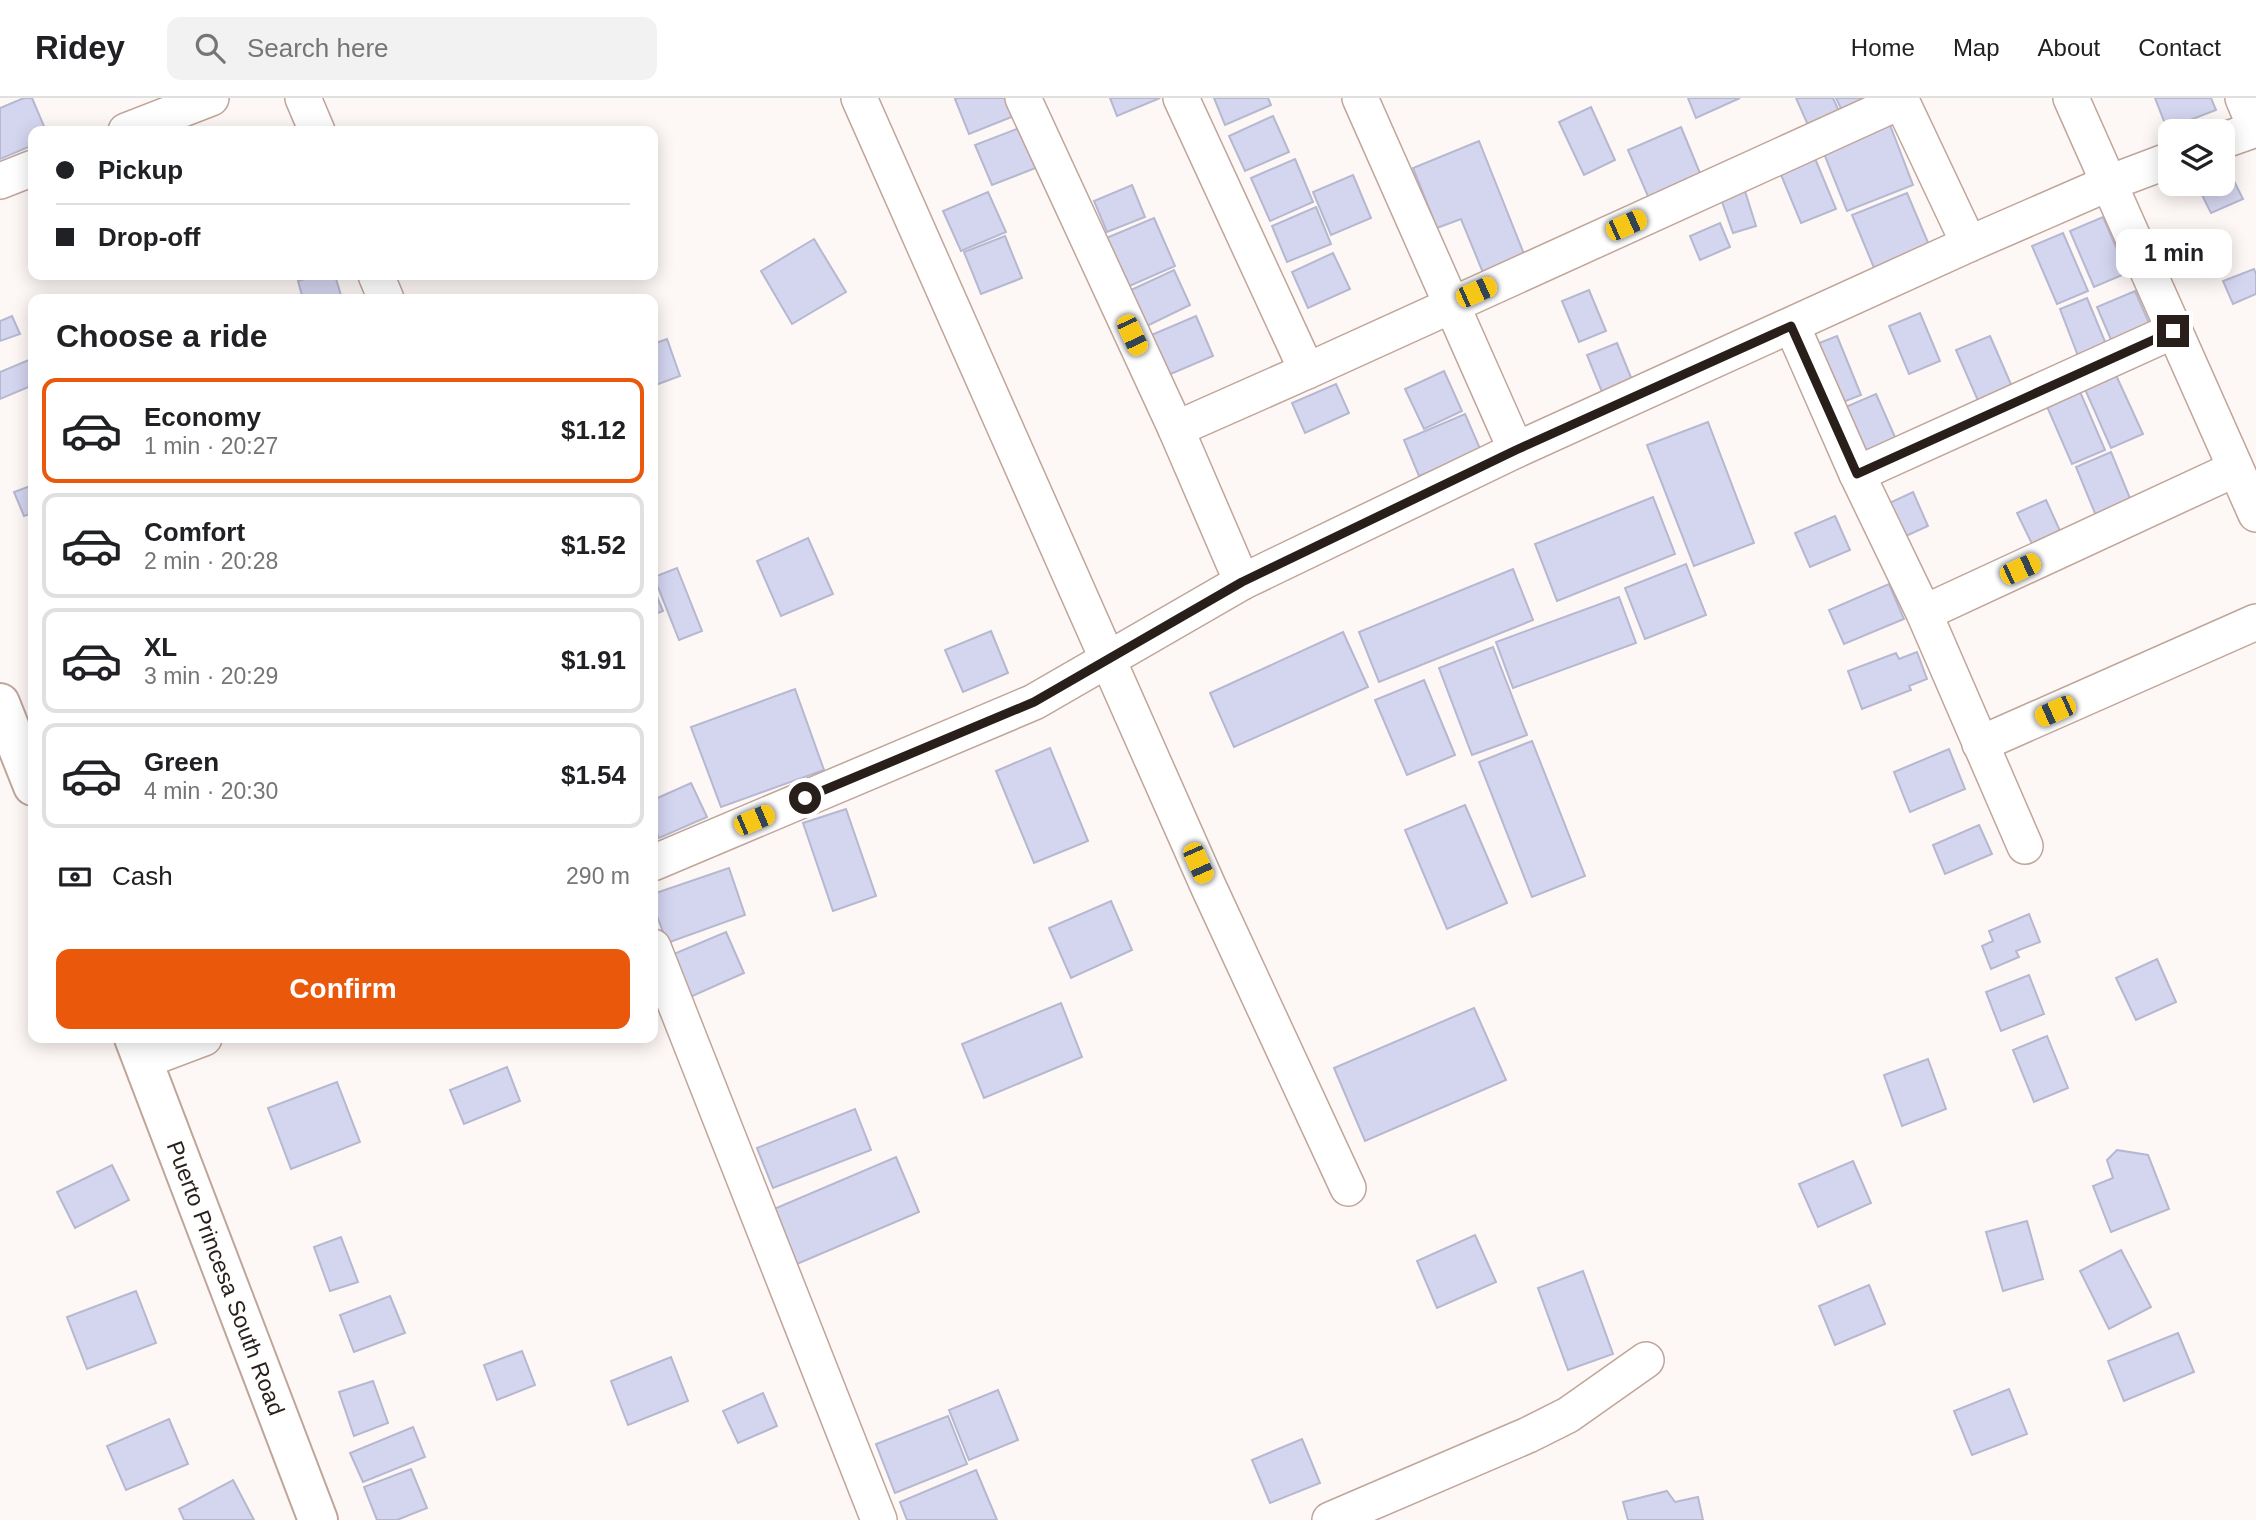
<!DOCTYPE html>
<html lang="en">
<head>
<meta charset="utf-8">
<style>
	:root { --surface:#fff; --page:#f2f2f2; --text:#202124; --muted:#757577; --line:#e0e0e0; --accent:#ea580c }
	body { margin:0; font-family:Arial,sans-serif; background:var(--page); color:var(--text); height:100vh; display:flex; flex-direction:column; font-size:26px; white-space:nowrap }
	* { box-sizing:border-box; margin:0 }
	p { font-size:23px; color:var(--muted) }
	.icon { flex:none; width:38px; height:38px; fill:none; stroke:currentColor; stroke-width:2; stroke-linecap:round; stroke-linejoin:round }
	.map { position:relative; flex:1; overflow:hidden }
	.drawer { position:absolute; left:28px; top:196px; width:630px; height:749px; display:flex; flex-direction:column; background:var(--surface); border-radius:14px; box-shadow:0 4px 18px #0003 }
	.drawer>* { flex:none }
	.top-card { position:absolute; left:28px; top:28px; width:630px; height:154px; border-radius:14px; box-shadow:0 4px 18px #0003; display:grid; align-content:center; height:154px; padding:0 28px; background:var(--surface) }
	.tools { position:absolute; left:2158px; top:21px; display:grid; gap:14px }
	.tools a { display:grid; place-items:center; width:77px; height:77px; border-radius:14px; background:var(--surface); box-shadow:0 4px 18px #0003; font-size:35px }
	.end { position:absolute; width:32px; height:32px; margin:-16px; border:9px solid #281e1a; background:#fff; box-shadow:0 0 0 4px #fff }
	.from { border-radius:50% }
	.bubble { position:absolute; height:49px; border-radius:14px; background:var(--surface); box-shadow:0 4px 18px #0003; font-size:23px; font-weight:700; line-height:49px; text-align:center }
	.car { position:absolute; width:21px; height:42px; margin:-21px -10px; border-radius:9px; box-shadow:0 0 5px 2px #0007; background:linear-gradient(#f5c518 24%,#345 0 40%,#f5c518 0 76%,#345 0 86%,#f5c518 0) }
	.top-card b { display:flex; align-items:center; gap:24px; height:66px; font-size:26px }
	.top-card b+b { border-top:2px solid var(--line) }
	.top-card i { width:18px; height:18px; background:var(--text) }
	ul { padding:0; list-style:none }
	li { display:flex; align-items:center; gap:21px; height:105px; margin:0 14px 10px; padding:0 14px; border:4px solid var(--line); border-radius:14px }
	li div { flex:1 }
	li b { display:block; font-size:26px }
	li em { font-style:normal; font-weight:700 }
	li.current { border-color:var(--accent) }
	li>.icon { width:63px; height:63px; stroke-width:1.5 }
	h2 { padding:0 28px; font-size:32px; line-height:84px }
	.pay { display:flex; align-items:center; gap:18px; height:77px; padding:0 28px; font-size:26px }
	.pay p { margin-inline-start:auto }
	.cta { display:flex; gap:14px; margin-top:auto; padding:14px 28px }
	.cta a { flex:1; height:80px; border-radius:14px; background:var(--accent); color:#fff; font-size:28px; font-weight:700; line-height:80px; text-align:center }
	header { display:flex; align-items:center; gap:42px; box-sizing:border-box; height:98px; padding:0 35px; background:var(--surface); border-bottom:2px solid var(--line) }
	header strong { font-size:33px }
	nav { display:flex; gap:38px; margin-inline-start:auto; font-size:24px }
	.search { width:490px; height:63px; background:var(--page); display:flex; align-items:center; gap:18px; box-sizing:border-box; padding:0 24px; border-radius:14px; color:var(--muted); font-size:26px }
	.map>svg:first-child { display:block }
	.building { fill:#d4d5ef; stroke:#b6b7d0; stroke-width:2 }
	.lines { fill:none; stroke-linecap:round; stroke-linejoin:round }
	.street-casing { stroke:#c0a59a; stroke-width:38 }
	.primary-casing { stroke:#c0a59a; stroke-width:42 }
	.street { stroke:#fff; stroke-width:35 }
	.primary { stroke:#fff; stroke-width:38 }
	.route { stroke:#281e1a; stroke-width:9 }
	.labels { text-anchor:middle; stroke-width:6; stroke-linejoin:round; paint-order:stroke }
	.street-label { font-size:23px; fill:#281e1a; stroke:#fff }
</style>
</head>
<body>
<header>
<strong>Ridey</strong>
<div class="search"><svg class="icon" aria-label="search" viewBox="0 0 24 24"><circle cx="10" cy="10" r="6"/><path d="M15 15l6 6"/></svg>Search here</div>
<nav><a>Home</a><a>Map</a><a>About</a><a>Contact</a></nav>
</header>
<div class="map">
<svg width="2256" height="1422" viewBox="0 0 2256 1422">
	<rect width="100%" height="100%" fill="#fdf8f5"/>
	<g class="building">
		<path d="M24,0H32L46,33H33V47L0,61V10Z"/>
		<path d="M958,0H1013L1019,16L969,36L955,1Z"/>
		<path d="M1110,0H1160L1117,18Z"/>
		<path d="M1214,0H1268L1271,7L1225,27Z"/>
		<path d="M1688,0H1740L1696,20Z"/>
		<path d="M1796,0H1833L1842,20L1811,34Z"/>
		<path d="M1836,0H1886L1845,19Z"/>
		<path d="M2155,0H2211L2216,12L2167,31Z"/>
		<path d="M1591,9L1615,62L1584,77L1559,24Z"/>
		<path d="M1273,18L1289,54L1245,73L1229,38Z"/>
		<path d="M1890,27L1913,87L1847,113L1823,53Z"/>
		<path d="M1022,29L1038,69L992,87L975,47Z"/>
		<path d="M1681,29L1702,80L1650,103L1628,52Z"/>
		<path d="M1479,43L1528,166L1486,182L1461,121L1437,130L1413,70Z"/>
		<path d="M1814,58L1836,111L1801,125L1779,72Z"/>
		<path d="M1295,61L1313,104L1270,123L1251,80Z"/>
		<path d="M1353,77L1371,120L1331,137L1313,94Z"/>
		<path d="M2232,79L2243,101L2211,115L2200,93L2216,86H2222V83Z"/>
		<path d="M1132,87L1145,119L1107,134L1094,103Z"/>
		<path d="M1745,93L1756,128L1733,135L1721,101Z"/>
		<path d="M988,94L1006,134L961,153L943,113Z"/>
		<path d="M1907,95L1932,154L1877,177L1852,117Z"/>
		<path d="M1316,109L1331,146L1287,164L1272,128Z"/>
		<path d="M2103,119L2127,175L2094,189L2070,133Z"/>
		<path d="M1154,120L1175,168L1125,190L1104,141Z"/>
		<path d="M1720,125L1730,149L1700,162L1690,138Z"/>
		<path d="M2063,135L2088,193L2057,206L2032,148Z"/>
		<path d="M1005,138L1022,180L981,196L964,154Z"/>
		<path d="M814,141L846,194L792,226L761,173Z"/>
		<path d="M1333,155L1350,191L1308,210L1292,174Z"/>
		<path d="M2254,171L2256,176V196L2233,206L2223,183Z"/>
		<path d="M1174,172L1190,207L1147,228L1131,192Z"/>
		<path d="M319,177H335L342,201H303L298,183Z"/>
		<path d="M1589,192L1606,233L1579,244L1562,203Z"/>
		<path d="M2135,193L2153,234L2115,251L2097,209Z"/>
		<path d="M2087,200L2108,251L2080,263L2060,211Z"/>
		<path d="M1920,215L1940,263L1909,276L1889,228Z"/>
		<path d="M12,218L20,236L0,243V223Z"/>
		<path d="M1196,218L1213,258L1166,278L1149,238Z"/>
		<path d="M1837,238L1861,297L1833,308L1809,249Z"/>
		<path d="M1990,238L2013,291L1979,305L1956,252Z"/>
		<path d="M667,241L680,278L653,288V246Z"/>
		<path d="M1617,245L1632,282L1602,294L1587,257Z"/>
		<path d="M31,261L33,267V287L0,301V274Z"/>
		<path d="M1444,273L1462,313L1424,331L1405,291Z"/>
		<path d="M2115,275L2143,336L2111,350L2084,289Z"/>
		<path d="M1336,286L1349,315L1305,335L1292,305Z"/>
		<path d="M2078,289L2105,352L2072,366L2045,304Z"/>
		<path d="M1876,296L1898,346L1855,364L1834,314Z"/>
		<path d="M1465,316L1481,353L1419,378L1404,342Z"/>
		<path d="M1708,324L1754,445L1694,468L1647,347Z"/>
		<path d="M2111,354L2134,410L2099,425L2076,369Z"/>
		<path d="M33,387V415L24,418L14,394Z"/>
		<path d="M1913,394L1928,428L1895,443L1881,409Z"/>
		<path d="M1653,399L1675,456L1557,503L1535,446Z"/>
		<path d="M2046,402L2061,435L2033,448L2017,415Z"/>
		<path d="M1835,418L1850,452L1810,469L1795,435Z"/>
		<path d="M808,440L833,496L781,518L757,463Z"/>
		<path d="M1686,466L1706,517L1645,541L1625,490Z"/>
		<path d="M677,470L702,533L679,542L654,479Z"/>
		<path d="M1513,471L1533,522L1379,584L1359,534Z"/>
		<path d="M1889,486L1904,521L1844,546L1829,512Z"/>
		<path d="M653,489L663,513L653,517Z"/>
		<path d="M1619,499L1636,545L1513,590L1496,544Z"/>
		<path d="M991,533L1008,575L963,594L945,552Z"/>
		<path d="M1343,534L1368,589L1234,649L1210,595Z"/>
		<path d="M1493,549L1527,637L1472,657L1439,570Z"/>
		<path d="M1917,554L1927,581L1909,588L1911,592L1862,611L1848,573L1896,555L1899,561Z"/>
		<path d="M1424,582L1455,657L1407,677L1375,602Z"/>
		<path d="M795,591L824,672L721,709L691,629Z"/>
		<path d="M1532,643L1585,778L1532,799L1479,664Z"/>
		<path d="M1050,650L1088,743L1034,765L996,673Z"/>
		<path d="M1949,651L1965,691L1910,714L1894,674Z"/>
		<path d="M691,685L707,719L659,740L653,727V702Z"/>
		<path d="M1465,707L1507,805L1447,831L1405,732Z"/>
		<path d="M846,711L876,798L833,813L803,725Z"/>
		<path d="M1979,727L1992,756L1945,776L1933,747Z"/>
		<path d="M729,770L745,817L667,845L653,807V796Z"/>
		<path d="M1111,803L1132,852L1071,880L1049,830Z"/>
		<path d="M2029,816L2040,844L2016,853L2019,859L1991,871L1982,848L1993,843L1989,833Z"/>
		<path d="M726,834L744,875L688,900L669,858Z"/>
		<path d="M2157,861L2176,904L2136,922L2116,880Z"/>
		<path d="M2029,877L2044,916L2001,933L1986,894Z"/>
		<path d="M1061,905L1082,959L984,1000L962,946Z"/>
		<path d="M1474,910L1506,982L1365,1043L1334,970Z"/>
		<path d="M2047,938L2068,990L2034,1004L2013,952Z"/>
		<path d="M1928,961L1946,1011L1902,1028L1884,977Z"/>
		<path d="M507,969L520,1003L464,1026L450,992Z"/>
		<path d="M337,984L360,1044L291,1071L268,1010Z"/>
		<path d="M855,1011L871,1052L773,1090L757,1050Z"/>
		<path d="M2117,1052L2148,1057L2169,1111L2111,1134L2093,1088L2113,1080L2107,1062Z"/>
		<path d="M896,1059L919,1114L797,1166L774,1111Z"/>
		<path d="M1853,1063L1871,1105L1818,1129L1799,1086Z"/>
		<path d="M112,1067L129,1102L75,1130L57,1094Z"/>
		<path d="M2027,1123L2043,1181L2003,1193L1986,1134Z"/>
		<path d="M1475,1137L1496,1184L1437,1210L1417,1163Z"/>
		<path d="M341,1139L358,1184L330,1193L314,1149Z"/>
		<path d="M2121,1152L2151,1209L2109,1231L2080,1173Z"/>
		<path d="M1583,1173L1613,1256L1568,1272L1538,1190Z"/>
		<path d="M1869,1187L1885,1226L1835,1247L1819,1208Z"/>
		<path d="M136,1193L156,1245L87,1271L67,1219Z"/>
		<path d="M390,1198L405,1235L354,1254L340,1217Z"/>
		<path d="M2178,1235L2194,1274L2124,1303L2108,1263Z"/>
		<path d="M522,1253L535,1287L497,1302L484,1267Z"/>
		<path d="M671,1259L688,1303L628,1327L611,1283Z"/>
		<path d="M373,1283L388,1325L354,1338L339,1294Z"/>
		<path d="M2009,1291L2027,1336L1972,1357L1954,1313Z"/>
		<path d="M998,1292L1018,1342L969,1362L949,1312Z"/>
		<path d="M763,1295L777,1328L738,1345L723,1313Z"/>
		<path d="M948,1318L967,1366L895,1395L876,1346Z"/>
		<path d="M169,1321L188,1366L126,1392L107,1348Z"/>
		<path d="M413,1329L425,1359L363,1384L350,1355Z"/>
		<path d="M1302,1341L1320,1385L1270,1405L1252,1362Z"/>
		<path d="M411,1371L427,1410L397,1422H377L364,1389Z"/>
		<path d="M976,1372L997,1422H907L900,1404Z"/>
		<path d="M233,1382L254,1422H184L179,1411Z"/>
		<path d="M1667,1393L1675,1404L1698,1399L1703,1422H1628L1623,1404Z"/>
	</g>
	<g class="lines">
		<g class="street-casing">
			<g id="street">
				<path d="M303,0L317,33"/>
				<path d="M859,0L1209,790L1348,1090"/>
				<path d="M1023,0L1176,331L1242,484"/>
				<path d="M1181,0L1307,273L1901,3"/>
				<path d="M1360,0L1516,352"/>
				<path d="M1900,0L1969,146"/>
				<path d="M2071,0L2256,416"/>
				<path d="M2243,0L2256,31"/>
				<path d="M126,33L211,0"/>
				<path d="M2222,43L2256,31"/>
				<path d="M0,83L33,70"/>
				<path d="M376,177L386,201"/>
				<path d="M1792,228L1857,376L1924,515L2025,748"/>
				<path d="M1176,331L1307,273"/>
				<path d="M1857,376L2173,233"/>
				<path d="M1924,515L2235,371"/>
				<path d="M1980,646L2256,524"/>
				<path d="M653,765L1034,604L1242,484L1516,352L1969,146L2109,85L2170,62"/>
				<path d="M653,849L879,1422"/>
				<path d="M143,963L204,940"/>
				<path d="M1330,1422L1528,1337L1568,1317L1646,1262"/>
			</g>
		</g>
		<g class="primary-casing">
			<g id="primary">
				<path d="M0,605L33,688"/>
				<path id="s1" d="M134,940L318,1422"/>
			</g>
		</g>
		<use href="#street" class="street"/>
		<use href="#primary" class="primary"/>
	</g>
	<g class="lines">
		<path class="route" d="M805,700L1034,604L1242,484L1516,352L1791,228L1857,376L2173,233"/>
	</g>
	<g class="labels">
		<g class="street-label">
			<text dy="8" stroke="none"><textPath href="#s1" startOffset="257">Puerto Princesa South Road</textPath></text>
		</g>
	</g>
</svg>
<div class="tools">
<a><svg class="icon" aria-label="layers" viewBox="0 0 24 24"><path d="M12 4l9 5-9 5-9-5zM3 14l9 5 9-5"/></svg></a>
</div>
<i class="end from" style="left:805px;top:700px"></i>
<i class="end" style="left:2173px;top:233px"></i>
<div class="bubble" style="left:2116px;top:131px;width:116px">1 min</div>
<i class="car" style="left:1626px;top:127px;rotate:66deg"></i>
<i class="car" style="left:1476px;top:194px;rotate:66deg"></i>
<i class="car" style="left:1132px;top:237px;rotate:155deg"></i>
<i class="car" style="left:2020px;top:471px;rotate:65deg"></i>
<i class="car" style="left:2055px;top:613px;rotate:246deg"></i>
<i class="car" style="left:754px;top:722px;rotate:67deg"></i>
<i class="car" style="left:1198px;top:765px;rotate:156deg"></i>
<div class="top-card">
<b><i class="from"></i>Pickup</b>
<b><i></i>Drop-off</b>
</div>
<section class="drawer">
<h2>Choose a ride</h2>
<ul>
<li class="current"><svg class="icon" aria-label="car" viewBox="0 0 24 24"><path d="M5 17H2v-5l4-1 3-4h7l3 4 3 1v5h-3M9 17h6M6 11h13"/><circle cx="7" cy="17" r="2"/><circle cx="17" cy="17" r="2"/></svg><div><b>Economy</b><p>1 min · 20:27</p></div><em>$1.12</em></li>
<li><svg class="icon" aria-label="car" viewBox="0 0 24 24"><path d="M5 17H2v-5l4-1 3-4h7l3 4 3 1v5h-3M9 17h6M6 11h13"/><circle cx="7" cy="17" r="2"/><circle cx="17" cy="17" r="2"/></svg><div><b>Comfort</b><p>2 min · 20:28</p></div><em>$1.52</em></li>
<li><svg class="icon" aria-label="car" viewBox="0 0 24 24"><path d="M5 17H2v-5l4-1 3-4h7l3 4 3 1v5h-3M9 17h6M6 11h13"/><circle cx="7" cy="17" r="2"/><circle cx="17" cy="17" r="2"/></svg><div><b>XL</b><p>3 min · 20:29</p></div><em>$1.91</em></li>
<li><svg class="icon" aria-label="car" viewBox="0 0 24 24"><path d="M5 17H2v-5l4-1 3-4h7l3 4 3 1v5h-3M9 17h6M6 11h13"/><circle cx="7" cy="17" r="2"/><circle cx="17" cy="17" r="2"/></svg><div><b>Green</b><p>4 min · 20:30</p></div><em>$1.54</em></li>
</ul>
<div class="pay"><svg class="icon" aria-label="cash" viewBox="0 0 24 24"><path d="M3 7h18v10H3z"/><circle cx="12" cy="12" r="2"/></svg>Cash<p>290 m</p></div>
<div class="cta"><a>Confirm</a></div>
</section>
</div>
</body>
</html>
